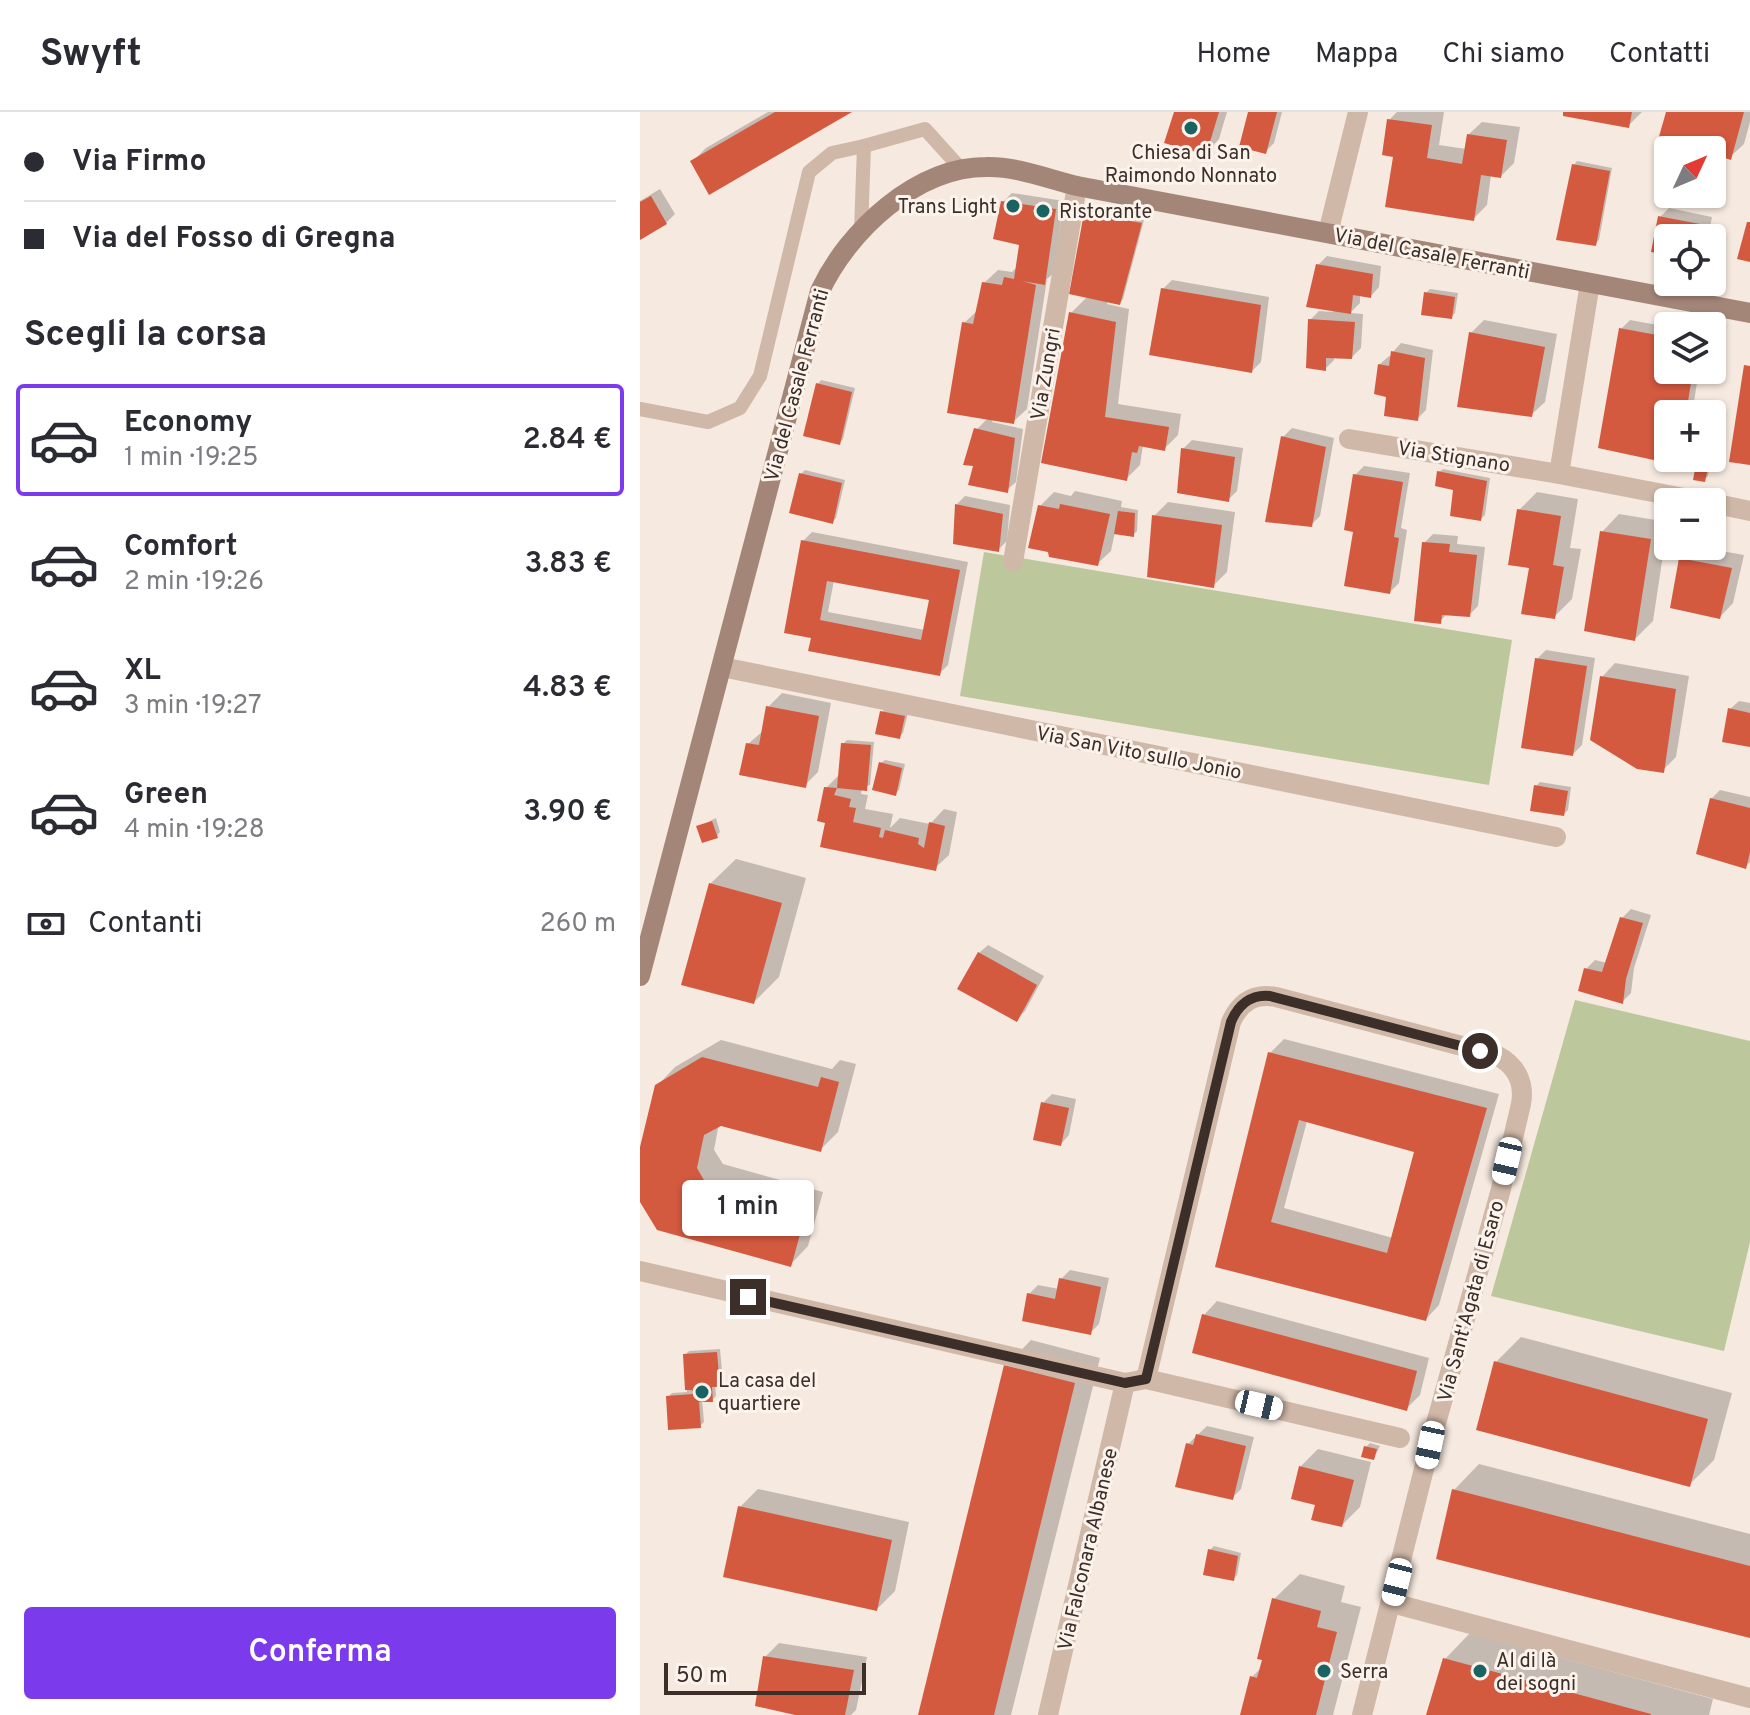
<!DOCTYPE html>
<html lang="it">
<head>
<meta charset="utf-8">
<style>
	:root { --surface:#fff; --page:#f7f7f7; --text:#2b2b33; --muted:#7c7c81; --line:#e1e1e2; --accent:#7c3aed }
	body { margin:0; font-family:Overpass,sans-serif; background:var(--page); color:var(--text); height:100vh; display:flex; flex-direction:column; font-size:30px; white-space:nowrap }
	* { box-sizing:border-box; margin:0 }
	p { font-size:26px; color:var(--muted) }
	.icon { flex:none; width:44px; height:44px; fill:none; stroke:currentColor; stroke-width:2; stroke-linecap:round; stroke-linejoin:round }
	.map { position:relative; flex:1; overflow:hidden }
	.panel { display:flex; flex-direction:column; background:var(--surface); width:640px }
	.panel>* { flex:none }
	.guide { display:grid; align-content:center; height:176px; padding:0 24px; background:var(--surface) }
	.needle { width:52px; rotate:46deg }
	.buttons { position:absolute; left:1014px; top:24px; display:grid; gap:16px }
	.buttons a { display:grid; place-items:center; width:72px; height:72px; border-radius:8px; background:var(--surface); box-shadow:0 2px 6px #0004; font-size:40px }
	.scale { position:absolute; left:24px; bottom:20px; width:202px; box-sizing:border-box; padding-left:8px; border:4px solid #3c2e29; border-top:0; font-size:22px; line-height:28px; white-space:nowrap; color:#3c2e29; -webkit-text-stroke:6px #fcf4ec; paint-order:stroke }
	.end { position:absolute; width:36px; height:36px; margin:-18px; border:10px solid #3c2e29; background:#fff; box-shadow:0 0 0 4px #fff }
	.from { border-radius:50% }
	.bubble { position:absolute; height:56px; border-radius:8px; background:var(--surface); box-shadow:0 2px 6px #0004; font-size:26px; font-weight:600; line-height:56px; text-align:center }
	.car { position:absolute; width:24px; height:48px; margin:-24px -12px; border-radius:10px; box-shadow:0 0 6px 2px #0007; background:linear-gradient(#fff 24%,#345 0 40%,#fff 0 76%,#345 0 86%,#fff 0) }
	.guide b { display:flex; align-items:center; gap:28px; height:76px; font-size:30px }
	.guide b+b { border-top:2px solid var(--line) }
	.guide i { width:20px; height:20px; background:var(--text) }
	ul { padding:0; list-style:none }
	li { display:flex; align-items:center; gap:24px; height:112px; margin:0 16px 12px; padding:0 8px; border:4px solid transparent; border-radius:8px }
	li div { flex:1 }
	li b { display:block; font-size:30px }
	li em { font-style:normal; font-weight:600 }
	li.selected { border-color:var(--accent) }
	li>.icon { width:72px; height:72px; stroke-width:1.5 }
	h2 { padding:0 24px; font-size:36px; line-height:96px }
	.pay { display:flex; align-items:center; gap:20px; height:88px; padding:0 24px; font-size:30px }
	.pay p { margin-inline-start:auto }
	.button { display:flex; gap:16px; margin-top:auto; padding:16px 24px }
	.button a { flex:1; height:92px; border-radius:8px; background:var(--accent); color:#fff; font-size:32px; font-weight:600; line-height:92px; text-align:center }
	header { display:flex; align-items:center; gap:48px; box-sizing:border-box; height:112px; padding:0 40px; background:var(--surface); border-bottom:2px solid var(--line) }
	header strong { font-size:38px }
	nav { display:flex; gap:44px; margin-inline-start:auto; font-size:28px }
	main { display:flex; flex:1; min-height:0 }
	.map>svg:first-child { display:block }
	.green { fill:#bcc79c }
	.shadow { fill:#0003; fill-rule:evenodd }
	.building { fill:#d3593f; fill-rule:evenodd }
	.lines { fill:none; stroke-linecap:round; stroke-linejoin:round }
	.lane { stroke:#d0b8a8; stroke-width:14 }
	.street { stroke:#d0b8a8; stroke-width:20 }
	.secondary { stroke:#a48679; stroke-width:20 }
	.route { stroke:#3c2e29; stroke-width:10 }
	.poi-dot { fill:#196363; stroke:#fcf4ec; stroke-width:3 }
	.labels { text-anchor:middle; stroke-width:6; stroke-linejoin:round; paint-order:stroke }
	.poi-label { font-size:20px; fill:#3c2e29; stroke:#fcf4ec; text-anchor:start }
	.street-label { font-size:20px; fill:#3c2e29; stroke:#fcf4ec }
</style>
</head>
<body>
<header>
<strong>Swyft</strong>
<nav><a>Home</a><a>Mappa</a><a>Chi siamo</a><a>Contatti</a></nav>
</header>
<main>
<section class="panel">
<div class="guide">
<b><i class="from"></i>Via Firmo</b>
<b><i></i>Via del Fosso di Gregna</b>
</div>
<h2>Scegli la corsa</h2>
<ul>
<li class="selected"><svg class="icon" aria-label="car" viewBox="0 0 24 24"><path d="M5 17H2v-5l4-1 3-4h7l3 4 3 1v5h-3M9 17h6M6 11h13"/><circle cx="7" cy="17" r="2"/><circle cx="17" cy="17" r="2"/></svg><div><b>Economy</b><p>1 min · 19:25</p></div><em>2.84 €</em></li>
<li><svg class="icon" aria-label="car" viewBox="0 0 24 24"><path d="M5 17H2v-5l4-1 3-4h7l3 4 3 1v5h-3M9 17h6M6 11h13"/><circle cx="7" cy="17" r="2"/><circle cx="17" cy="17" r="2"/></svg><div><b>Comfort</b><p>2 min · 19:26</p></div><em>3.83 €</em></li>
<li><svg class="icon" aria-label="car" viewBox="0 0 24 24"><path d="M5 17H2v-5l4-1 3-4h7l3 4 3 1v5h-3M9 17h6M6 11h13"/><circle cx="7" cy="17" r="2"/><circle cx="17" cy="17" r="2"/></svg><div><b>XL</b><p>3 min · 19:27</p></div><em>4.83 €</em></li>
<li><svg class="icon" aria-label="car" viewBox="0 0 24 24"><path d="M5 17H2v-5l4-1 3-4h7l3 4 3 1v5h-3M9 17h6M6 11h13"/><circle cx="7" cy="17" r="2"/><circle cx="17" cy="17" r="2"/></svg><div><b>Green</b><p>4 min · 19:28</p></div><em>3.90 €</em></li>
</ul>
<div class="pay"><svg class="icon" aria-label="cash" viewBox="0 0 24 24"><path d="M3 7h18v10H3z"/><circle cx="12" cy="12" r="2"/></svg>Contanti<p>260 m</p></div>
<div class="button"><a>Conferma</a></div>
</section>
<div class="map">
<svg width="1110" height="1603" viewBox="0 0 1110 1603">
	<rect width="100%" height="100%" fill="#f6e9df"/>
	<g class="green">
		<path d="M344,440L872,528L849,673L320,584Z"/>
		<path d="M935,888L1110,929V1130L1084,1239L851,1184Z"/>
	</g>
	<g class="shadow">
		<path d="M128,0H208L52,50L66,36Z"/>
		<path d="M536,0H587L579,27L566,41Z"/>
		<path d="M610,0H642L634,31L625,40Z"/>
		<path d="M757,0H804L799,33L826,37L828,23L842,10L880,15L874,51L861,64L851,63L847,93L833,107L755,43L749,8Z"/>
		<path d="M925,0H1002L988,14Z"/>
		<path d="M1028,0H1110V10L1104,32L1090,45L1072,40V38H1063Z"/>
		<path d="M937,49L972,56L959,128L955,132L934,53Z"/>
		<path d="M20,77L35,102L26,111L0,126V89Z"/>
		<path d="M372,81L424,89L413,162L407,167L387,297L373,310L353,307L352,310L383,317L376,370L367,378L335,353L336,318L348,306L324,211L338,198L344,171L358,158L372,160L378,154L381,132L363,90Z"/>
		<path d="M1029,96L1072,105L1068,126H1028V141L1020,105Z"/>
		<path d="M450,98L504,108L483,187L480,191L468,188L467,192L489,197L478,292L541,302L538,323L524,337L503,333L500,353L486,367L403,349L431,201L448,184L446,102Z"/>
		<path d="M687,144L741,154L739,175L731,184L720,182V191L710,201L723,202L721,236L712,245L694,244V248L685,257L670,208L679,199L693,200L678,153Z"/>
		<path d="M532,168L629,185L621,250L612,259L523,177Z"/>
		<path d="M790,177L818,181L815,201L811,205L786,181Z"/>
		<path d="M844,208L917,222L905,290L891,303L831,221Z"/>
		<path d="M990,208L1028,215V258H1059L1052,302H1028V346H1041L1036,351L960,334L981,217Z"/>
		<path d="M761,231L793,238L786,298L778,306L748,283L740,252L749,244L752,245L753,240Z"/>
		<path d="M181,268L215,276L203,327L199,331L178,272Z"/>
		<path d="M652,316L694,326L680,404L671,413L643,325Z"/>
		<path d="M552,328L603,336L597,379L588,388L543,337Z"/>
		<path d="M1061,346H1071L1068,364L1064,368L1059,348Z"/>
		<path d="M724,354L770,361L761,416L767,418L759,471L750,480L715,418V363Z"/>
		<path d="M803,357L850,366L845,403L841,407L799,360Z"/>
		<path d="M165,358L205,368L196,406L192,410L161,362Z"/>
		<path d="M435,379L482,389L481,395L498,398L497,419L493,423L475,420L471,439L457,452L400,394L414,380L431,384Z"/>
		<path d="M897,380L938,387L930,436L941,437L932,487L914,505L891,455L879,398Z"/>
		<path d="M325,384L370,393L367,429L358,438L317,392Z"/>
		<path d="M528,390L595,400L587,460L573,474L514,404Z"/>
		<path d="M979,402L1028,410L1013,509L995,527L962,420Z"/>
		<path d="M172,420L328,450L308,553L299,562L173,525L163,429ZM194,468L291,486L285,518L188,500Z"/>
		<path d="M793,422L818,424L817,432L845,435L838,494L829,503L808,501L800,509L784,431Z"/>
		<path d="M1054,434L1104,443L1093,491L1080,505L1041,447Z"/>
		<path d="M906,538L955,546L942,633L933,642L897,547Z"/>
		<path d="M975,551L1049,564L1036,645L1023,658L962,565Z"/>
		<path d="M142,581L191,591L178,660L165,673L108,632L123,619L128,595Z"/>
		<path d="M1099,589L1110,591V633L1090,597Z"/>
		<path d="M246,596L268,601L263,621L259,625L242,600Z"/>
		<path d="M207,628L234,630L230,673L222,676L221,682L228,683L225,697L253,702L250,716L260,706L290,712L304,697L317,700L309,743L295,756L188,709L186,676L200,662L203,632Z"/>
		<path d="M245,648L265,652L259,678L255,682L241,651Z"/>
		<path d="M900,670L931,675L928,698L924,702L896,674Z"/>
		<path d="M1080,678L1110,685V750L1106,754L1071,687Z"/>
		<path d="M76,706L80,720L77,724L58,715Z"/>
		<path d="M96,747L166,766L139,865L114,890L70,772Z"/>
		<path d="M991,797L1011,803L994,856L991,881L982,890L946,857L955,848L967,851L982,806Z"/>
		<path d="M348,833L404,864L385,899L376,908L339,841Z"/>
		<path d="M644,927L859,982L799,1193L786,1207L578,1154L630,941ZM667,1009L777,1039L753,1126L644,1096Z"/>
		<path d="M81,928L192,957L200,948L216,952L198,1020L180,1038L79,1011L74,1038L83,1052L183,1080L168,1134L151,1152L0,1086V1044L17,974L35,955Z"/>
		<path d="M412,982L436,987L429,1023L421,1032L403,991Z"/>
		<path d="M430,1158L469,1166L459,1212L450,1221L389,1182L398,1173L419,1177L421,1167Z"/>
		<path d="M577,1189L789,1246L780,1283L766,1297L564,1203Z"/>
		<path d="M881,1225L1092,1281L1074,1348L1049,1373L856,1250Z"/>
		<path d="M391,1228L460,1246L371,1603H280L366,1254Z"/>
		<path d="M80,1237L83,1269L75,1273L76,1284L72,1288H62L64,1310L60,1314L28,1285L32,1281L47,1280L45,1243L49,1239Z"/>
		<path d="M567,1314L614,1325L601,1377L592,1386L548,1332Z"/>
		<path d="M730,1331L740,1334L734,1346L726,1335Z"/>
		<path d="M678,1337L731,1350L720,1395L702,1413L677,1392L660,1355Z"/>
		<path d="M839,1352L1110,1422V1524L814,1378Z"/>
		<path d="M118,1377L269,1410L255,1479L237,1497L100,1395Z"/>
		<path d="M574,1434L601,1441L597,1463L593,1467L570,1438Z"/>
		<path d="M660,1462L705,1474L701,1490L721,1495L693,1603H602L612,1565L622,1555L634,1487Z"/>
		<path d="M830,1521L1073,1587L1069,1603H788L805,1547Z"/>
		<path d="M139,1531L227,1545L216,1598L211,1603H164L125,1545Z"/>
	</g>
	<g class="building">
		<path d="M135,0H212L69,83L50,49Z"/>
		<path d="M534,0H579L566,43L524,31Z"/>
		<path d="M608,0H637L626,42L599,35Z"/>
		<path d="M923,0H992L989,16L923,4Z"/>
		<path d="M1026,0H1104L1091,48L1072,42V38H1056L1018,28Z"/>
		<path d="M747,7L792,13L787,46L822,52L827,22L867,28L861,66L841,63L834,109L745,95L753,45L742,43Z"/>
		<path d="M932,52L970,59L956,134L916,128Z"/>
		<path d="M11,84L27,112L0,128V90Z"/>
		<path d="M361,89L416,97L405,173L382,169L396,173L374,312L307,301L322,210L333,212L342,170L362,173L364,165L374,167L379,133L353,127Z"/>
		<path d="M444,101L502,111L480,193L429,182Z"/>
		<path d="M1018,104L1065,113L1062,126H1028V143L1011,140Z"/>
		<path d="M1107,110H1110V150L1097,147Z"/>
		<path d="M676,152L733,162L731,186L713,183L711,202L666,195Z"/>
		<path d="M521,176L621,193L612,261L509,243Z"/>
		<path d="M784,180L815,185L812,207L781,203Z"/>
		<path d="M429,200L476,210L465,305L529,315L525,339L499,334L497,341L492,340L487,369L401,351Z"/>
		<path d="M668,207L715,210L712,247L686,246V259L666,256Z"/>
		<path d="M979,216L1028,225V258H1053L1046,302H1028V346H1038L1037,353L958,336Z"/>
		<path d="M829,220L905,235L892,305L817,295Z"/>
		<path d="M751,239L785,246L778,309L744,304L746,285L734,282L738,252L749,254Z"/>
		<path d="M1104,253L1110,254V353L1089,350Z"/>
		<path d="M176,271L212,280L200,333L163,324Z"/>
		<path d="M334,316L375,326L368,381L328,373L333,354L323,353Z"/>
		<path d="M641,324L686,335L672,415L625,410Z"/>
		<path d="M541,336L595,345L589,390L537,381Z"/>
		<path d="M1057,347L1069,350L1065,370L1053,368Z"/>
		<path d="M797,359L847,369L841,409L810,404L813,378L795,374Z"/>
		<path d="M159,361L202,371L193,412L149,401Z"/>
		<path d="M713,362L763,370L754,425L759,426L750,482L704,474L713,420L704,418Z"/>
		<path d="M315,392L363,402L359,440L313,432Z"/>
		<path d="M420,392L470,402L458,454L409,445L408,440L388,436L398,393L419,397Z"/>
		<path d="M877,397L921,404L913,453L924,455L915,507L881,502L889,456L868,453Z"/>
		<path d="M478,399L495,401L494,425L474,422Z"/>
		<path d="M512,403L582,413L574,476L507,465Z"/>
		<path d="M960,419L1011,427L995,529L944,519Z"/>
		<path d="M161,428L320,458L300,564L168,539L171,526L144,521ZM187,469L289,488L281,528L180,508Z"/>
		<path d="M782,430L810,432L809,440L837,443L830,505L802,503L801,512L774,509Z"/>
		<path d="M1039,446L1092,456L1080,507L1030,496Z"/>
		<path d="M895,546L947,554L933,644L881,636Z"/>
		<path d="M960,564L1036,577L1024,661L997,657L950,628Z"/>
		<path d="M126,594L179,604L166,676L99,663L106,631L119,633Z"/>
		<path d="M1088,596L1110,601V635L1082,630Z"/>
		<path d="M240,599L265,604L260,627L235,622Z"/>
		<path d="M201,631L231,633L227,679L197,676L194,683L211,687L209,695L216,696L213,710L241,716L239,725L243,726L245,718L279,726L278,732L284,736L289,710L305,714L296,759L180,735L185,711L177,709L184,675L197,676Z"/>
		<path d="M239,650L262,656L256,684L232,678Z"/>
		<path d="M894,673L928,679L924,704L890,699Z"/>
		<path d="M1070,686L1110,696V740L1106,757L1056,742Z"/>
		<path d="M72,709L78,726L62,731L56,714Z"/>
		<path d="M69,771L142,791L114,892L41,873Z"/>
		<path d="M980,805L1003,811L986,867L983,892L938,879L944,856L962,860Z"/>
		<path d="M338,840L397,873L377,910L317,877Z"/>
		<path d="M628,940L847,996L786,1209L575,1155ZM659,1008L774,1040L747,1141L631,1110Z"/>
		<path d="M62,945L178,975L181,965L199,970L181,1040L81,1014L64,1023L57,1056L65,1070L167,1097L151,1155L17,1118L0,1090V1035L15,973Z"/>
		<path d="M401,990L429,996L421,1034L393,1028Z"/>
		<path d="M419,1166L461,1175L451,1223L382,1209L387,1181L415,1187Z"/>
		<path d="M562,1202L777,1259L767,1299L552,1241Z"/>
		<path d="M77,1240L80,1275H72L73,1290H59L61,1316L28,1318L26,1284L53,1282L52,1278H45L43,1242Z"/>
		<path d="M854,1249L1068,1307L1050,1375L836,1318Z"/>
		<path d="M364,1253L435,1271L354,1603H278Z"/>
		<path d="M556,1322L606,1334L593,1388L535,1375L546,1331L553,1333Z"/>
		<path d="M724,1334L737,1337L734,1348L721,1345Z"/>
		<path d="M659,1354L714,1368L702,1415L671,1408L675,1393L651,1387Z"/>
		<path d="M812,1377L1110,1454V1526L796,1447Z"/>
		<path d="M98,1394L252,1428L237,1499L83,1465Z"/>
		<path d="M568,1437L598,1444L594,1469L563,1463Z"/>
		<path d="M632,1486L681,1499L677,1515L697,1520L676,1603H600L610,1564L617,1566L622,1548L617,1547Z"/>
		<path d="M123,1544L214,1558L205,1603H155L115,1594Z"/>
		<path d="M803,1546L1011,1602V1603H786Z"/>
	</g>
	<g class="lines">
		<g class="lane">
			<path d="M221,119L224,34L285,17L322,58"/>
			<path d="M0,297L68,310L100,296L120,264L169,60L192,41L224,34"/>
		</g>
		<g class="street">
			<path d="M688,121L718,0"/>
			<path d="M709,327L919,362L1065,390"/>
			<path d="M919,362L950,171"/>
			<path d="M1072,391L1110,399"/>
			<path d="M373,450L437,74"/>
			<path d="M82,555L916,725"/>
			<path d="M0,1159L485,1271L506,1267L760,1326"/>
			<path d="M506,1267L591,910C600,890 614,881 636,885L856,943C876,953 885,970 881,992L861,1077L790,1333L722,1603"/>
			<path d="M752,1491L1110,1586"/>
			<path d="M408,1603L485,1271"/>
		</g>
		<path class="secondary" d="M0,864L180,179C208,119 276,55 346,55C376,54 408,67 437,74L1110,201"/>
	</g>
	<g class="lines">
		<path class="route" d="M108,1185L485,1271L506,1267L591,910C598,893 611,882 630,884L840,939"/>
	</g>
	<g class="poi-dot">
		<circle cx="551" cy="16" r="8"/>
		<circle cx="373" cy="94" r="8"/>
		<circle cx="403" cy="99" r="8"/>
		<circle cx="62" cy="1280" r="8"/>
		<circle cx="684" cy="1559" r="8"/>
		<circle cx="840" cy="1559" r="8"/>
	</g>
	<g class="labels">
		<g class="poi-label">
			<text x="551" y="47" text-anchor="middle">Chiesa di San<tspan x="551" dy="23">Raimondo Nonnato</tspan></text>
			<text x="357" y="101" text-anchor="end">Trans Light</text>
			<text x="419" y="106">Ristorante</text>
			<text x="78" y="1275">La casa del<tspan x="78" dy="23">quartiere</tspan></text>
			<text x="856" y="1555">Al di là<tspan x="856" dy="23">dei sogni</tspan></text>
			<text x="700" y="1566">Serra</text>
		</g>
		<g class="street-label">
			<text transform="translate(792 141) rotate(11)" y="7">Via del Casale Ferranti</text>
			<text transform="translate(405 262) rotate(-80)" y="7">Via Zungri</text>
			<text transform="translate(156 273) rotate(-75)" y="7">Via del Casale Ferranti</text>
			<text transform="translate(814 344) rotate(9)" y="7">Via Stignano</text>
			<text transform="translate(499 640) rotate(11)" y="7">Via San Vito sullo Jonio</text>
			<text transform="translate(830 1189) rotate(-75)" y="7">Via Sant'Agata di Esaro</text>
			<text transform="translate(447 1437) rotate(-77)" y="7">Via Falconara Albanese</text>
		</g>
	</g>
</svg>
<div class="buttons">
<a><svg class="needle" viewBox="-14 -14 28 28"><path d="M0-13l5 13h-10z" fill="#e53935"/><path d="M0 13l5-13h-10z" fill="#7c7c81"/></svg></a>
<a><svg class="icon" aria-label="locate" viewBox="0 0 24 24"><circle cx="12" cy="12" r="6"/><path d="M12 2v4M12 18v4M2 12h4M18 12h4"/></svg></a>
<a><svg class="icon" aria-label="layers" viewBox="0 0 24 24"><path d="M12 4l9 5-9 5-9-5zM3 14l9 5 9-5"/></svg></a>
<a>+</a>
<a>−</a>
</div>
<div class="scale">50 m</div>
<i class="end from" style="left:840px;top:939px"></i>
<i class="end" style="left:108px;top:1185px"></i>
<div class="bubble" style="left:42px;top:1068px;width:132px">1 min</div>
<i class="car" style="left:867px;top:1049px;rotate:193deg"></i>
<i class="car" style="left:619px;top:1293px;rotate:103deg"></i>
<i class="car" style="left:790px;top:1333px;rotate:192deg"></i>
<i class="car" style="left:757px;top:1470px;rotate:194deg"></i>
</div>
</main>
</body>
</html>
